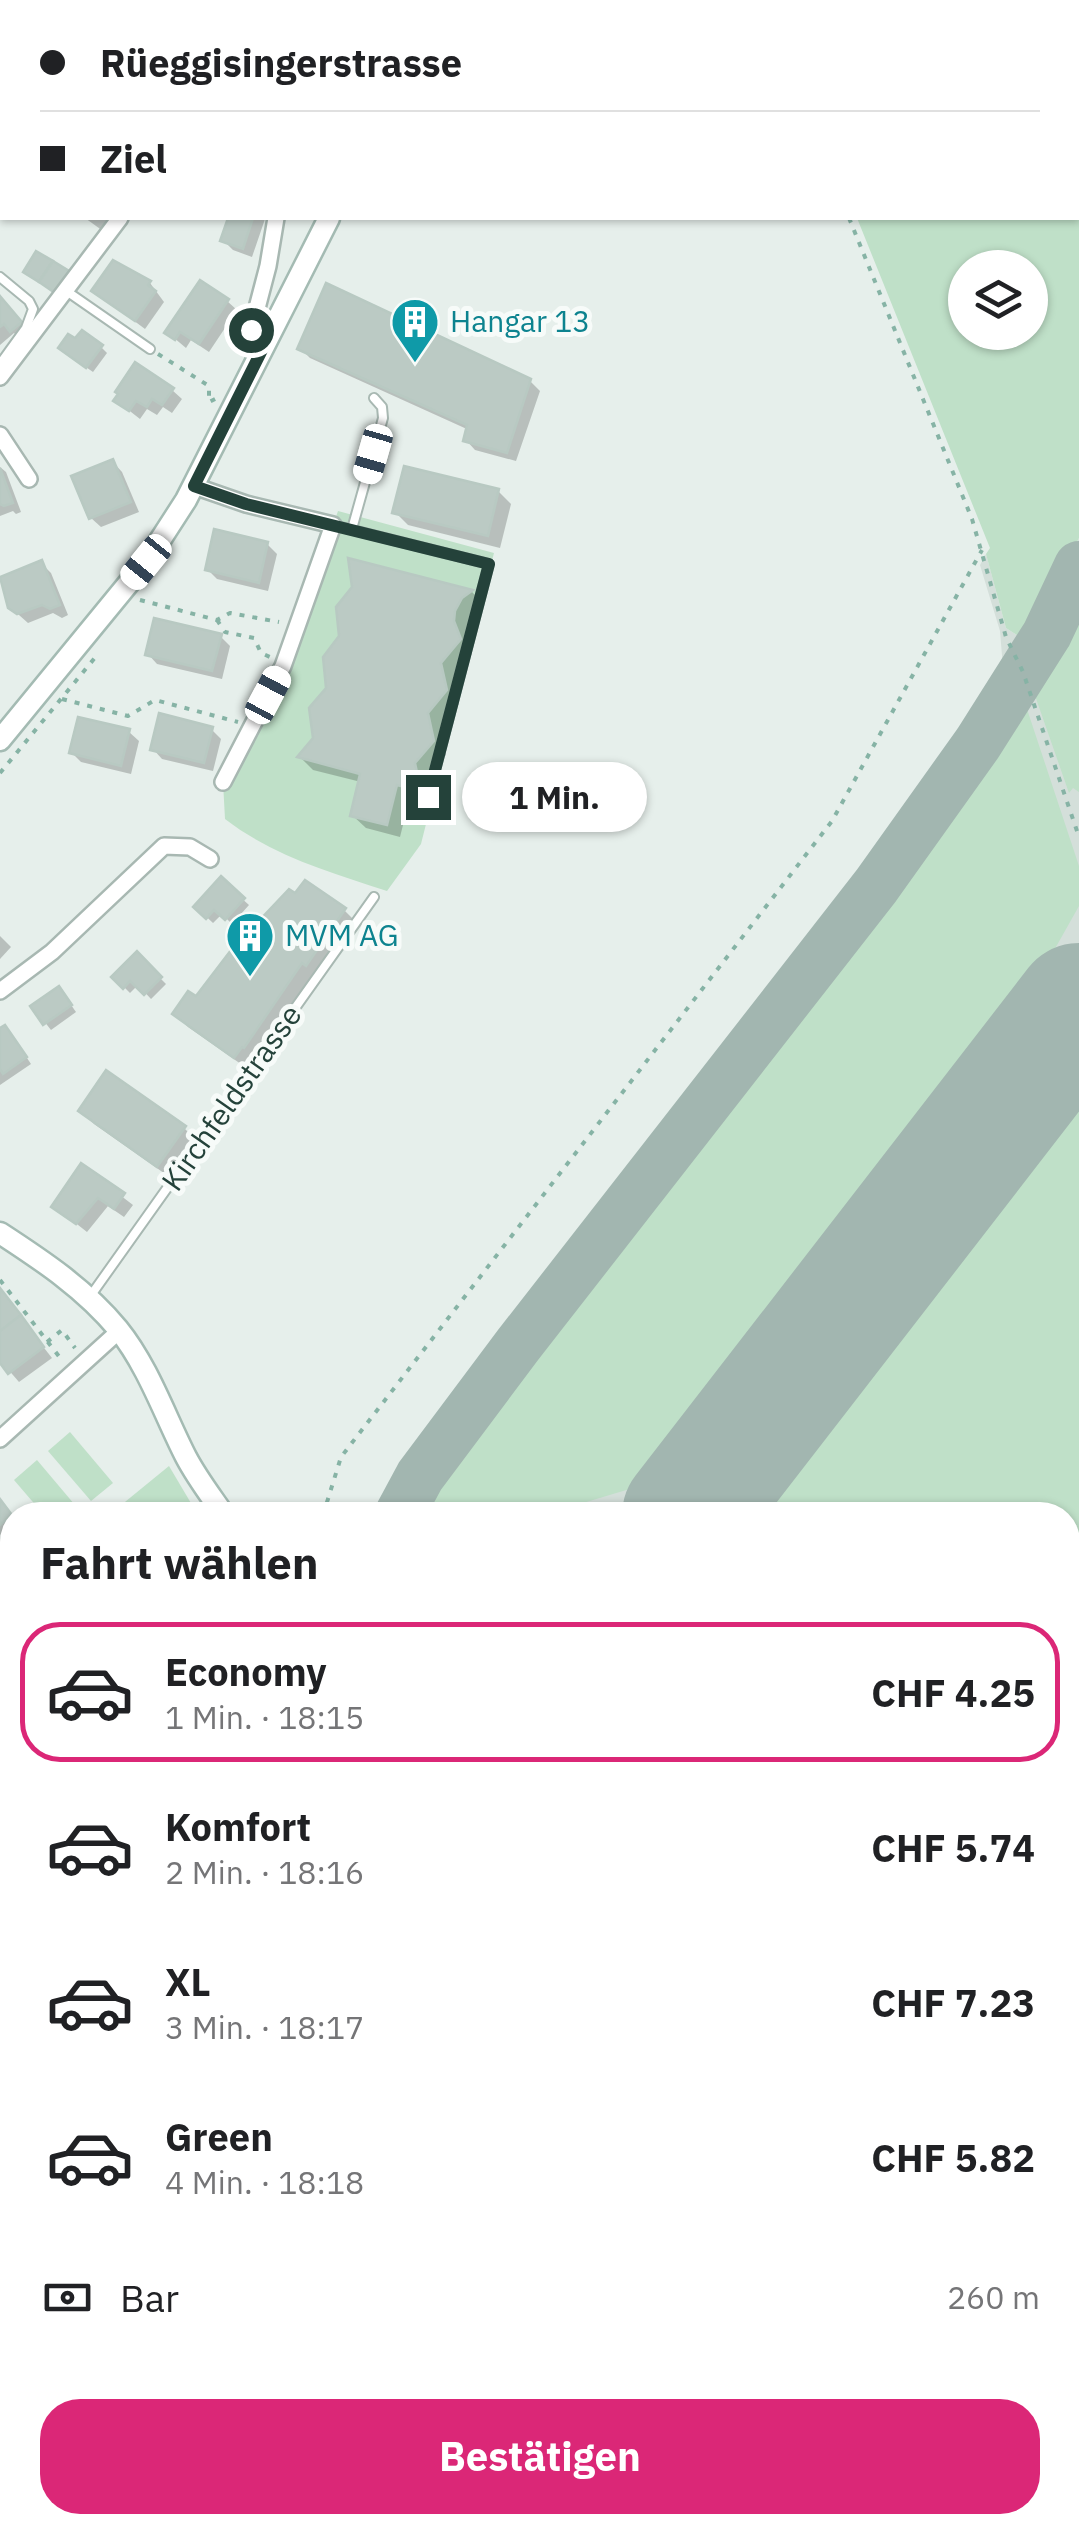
<!DOCTYPE html>
<html lang="de">
<head>
<meta charset="utf-8">
<style>
	:root { --surface:#fff; --page:#f2f2f2; --text:#202124; --muted:#757577; --line:#e0e0e0; --accent:#db2777 }
	body { margin:0; font-family:"IBM Plex Sans",sans-serif; background:var(--page); color:var(--text); height:100vh; display:flex; flex-direction:column; font-size:38px; white-space:nowrap }
	* { box-sizing:border-box; margin:0 }
	p { font-size:32px; color:var(--muted) }
	.icon { flex:none; width:55px; height:55px; fill:none; stroke:currentColor; stroke-width:2; stroke-linecap:round; stroke-linejoin:round }
	.map { position:relative; flex:1; overflow:hidden }
	.side { position:absolute; left:0px; top:1502px; width:1080px; height:1032px; display:flex; flex-direction:column; background:var(--surface); border-radius:40px 40px 0 0; box-shadow:0 2px 8px #0004 }
	.side>* { flex:none }
	.top-card { position:absolute; left:0px; top:0px; width:1080px; height:220px; box-shadow:0 2px 8px #0004; display:grid; align-content:center; height:220px; padding:0 40px; background:var(--surface) }
	.controls { position:absolute; left:948px; top:250px; display:grid; gap:20px }
	.controls a { display:grid; place-items:center; width:100px; height:100px; border-radius:50%; background:var(--surface); box-shadow:0 2px 8px #0004; font-size:50px }
	.end { position:absolute; width:45px; height:45px; margin:-22px; border:12px solid #24423a; background:#fff; box-shadow:0 0 0 5px #fff }
	.from { border-radius:50% }
	.bubble { position:absolute; height:70px; border-radius:35px; background:var(--surface); box-shadow:0 2px 8px #0004; font-size:32px; font-weight:800; line-height:70px; text-align:center }
	.car { position:absolute; width:30px; height:60px; margin:-30px -15px; border-radius:12px; box-shadow:0 0 8px 2px #0007; background:linear-gradient(#fff 24%,#345 0 40%,#fff 0 76%,#345 0 86%,#fff 0) }
	.top-card b { display:flex; align-items:center; gap:35px; height:95px; font-size:38px }
	.top-card b+b { border-top:2px solid var(--line) }
	.top-card i { width:25px; height:25px; background:var(--text) }
	ul { padding:0; list-style:none }
	li { display:flex; align-items:center; gap:30px; height:140px; margin:0 20px 15px; padding:0 20px; border:5px solid transparent; border-radius:40px }
	li div { flex:1 }
	li b { display:block; font-size:38px }
	li em { font-style:normal; font-weight:800 }
	li.current { border-color:var(--accent) }
	li>.icon { width:90px; height:90px; stroke-width:1.5 }
	h2 { padding:0 40px; font-size:45px; line-height:120px }
	.pay { display:flex; align-items:center; gap:25px; height:110px; padding:0 40px; font-size:38px }
	.pay p { margin-inline-start:auto }
	.cta { display:flex; gap:20px; margin-top:auto; padding:20px 40px }
	.cta a { flex:1; height:115px; border-radius:40px; background:var(--accent); color:#fff; font-size:40px; font-weight:800; line-height:115px; text-align:center }
	.map>svg:first-child { display:block }
	.built { fill:#d4dfda }
	.green { fill:#bfe0c8; fill-rule:evenodd }
	.shadow { fill:#0003 }
	.lines { fill:none; stroke-linecap:round; stroke-linejoin:round }
	.stream { stroke:#8ec9d4; stroke-width:5 }
	.taxiway { stroke:#a2b6b0; stroke-width:50 }
	.runway { stroke:#a2b6b0; stroke-width:128 }
	.building { fill:#bbcac4; stroke:#b8c9c2; stroke-width:2.5 }
	.lane-casing { stroke:#a8b8b2; stroke-width:12 }
	.street-casing { stroke:#a8b8b2; stroke-width:20 }
	.secondary-casing { stroke:#a4bbb3; stroke-width:25 }
	.path { stroke:#86b3a5; stroke-width:4; stroke-dasharray:5 8; stroke-linecap:butt }
	.lane { stroke:#fff; stroke-width:8 }
	.street { stroke:#fff; stroke-width:15 }
	.secondary { stroke:#fff; stroke-width:20 }
	.route { stroke:#24423a; stroke-width:12 }
	.labels { text-anchor:middle; stroke-width:10; stroke-linejoin:round; paint-order:stroke }
	.culture-label { font-size:30px; fill:#0d838f; stroke:#f7fbf9; text-anchor:start }
	.street-label { font-size:30px; fill:#24423a; stroke:#f7fbf9 }
</style>
</head>
<body>
<div class="map">
<svg width="1079" height="2533" viewBox="0 0 1079 2533">
	<rect width="100%" height="100%" fill="#e6efeb"/>
	<path class="built" d="M1079,538V1104L761,1515H379L384,1497L402,1469L422,1451L916,811L1004,680L1000,631L980,565L986,554L1006,628L1026,641Z"/>
	<g class="green">
		<path d="M770,0H1079V538L1026,641L1006,628L986,554L990,548L857,218H1078V2ZM965,268H1030V332H965Z"/>
		<path d="M338,511L494,553L421,844L387,891C330,872 273,856 225,819L223,782L283,666Z"/>
		<path d="M1079,599V792L1073,788L1069,793L1032,687Z"/>
		<path d="M1024,700L1079,866V906L1052,954L643,1485L573,1506L566,1515H414L434,1482L962,798Z"/>
		<path d="M1079,1104V1623L1068,1635V1515H761Z"/>
		<path d="M70,1432L113,1483L91,1501L48,1451Z"/>
		<path d="M37,1460L80,1511L76,1515H44L14,1480Z"/>
		<path d="M169,1466L198,1515H109Z"/>
		<path d="M0,1566L12,1582V1938L0,1954Z"/>
		<path d="M1068,1865L1079,1880V2243L1068,2254Z"/>
		<path d="M0,2262L12,2271V2457L0,2447Z"/>
		<path d="M1068,2391L1079,2402V2533H841L846,2527L842,2522H1068Z"/>
		<path d="M0,2485L12,2494V2522L130,2523L118,2533H0Z"/>
		<path d="M594,2522L604,2533H339L331,2523Z"/>
	</g>
	<g class="shadow">
		<path d="M85,218H112L103,231Z"/>
		<path d="M224,218L265,219L252,257L233,250L223,240L230,221Z"/>
		<path d="M114,263L150,283L164,302L145,329L94,291Z"/>
		<path d="M0,298L30,333L21,340L14,333L0,345Z"/>
		<path d="M227,301L237,310L209,352L191,340L186,348L167,332Z"/>
		<path d="M101,347L107,353L93,372L67,354Z"/>
		<path d="M300,348L530,381L540,391L516,461L475,450L466,440L469,430L310,358Z"/>
		<path d="M172,390L182,399L172,413L163,407L157,415L147,409L140,419L117,401Z"/>
		<path d="M113,462L122,472L139,512L101,527L91,518Z"/>
		<path d="M0,467L6,472L21,512L16,514L13,511L0,516Z"/>
		<path d="M498,491L511,504L500,548L408,525L395,512Z"/>
		<path d="M267,544L277,554L268,591L217,579L207,569Z"/>
		<path d="M351,561L472,592L484,604L475,611L467,625L466,636L472,654L453,677L459,704L440,727L446,755L427,777L433,802L410,797L400,837L366,828L352,815L361,782L313,770L300,757L315,739L355,587Z"/>
		<path d="M41,563L51,573L68,615L62,618L53,613L28,623L10,607Z"/>
		<path d="M220,636L230,646L222,679L157,664L148,654Z"/>
		<path d="M211,729L221,739L213,771L162,759L153,749Z"/>
		<path d="M129,732L139,741L131,774L81,762L71,752Z"/>
		<path d="M221,880L249,905L232,924L222,914L213,923L196,907Z"/>
		<path d="M344,910L357,923L248,1069L188,1027L175,1014Z"/>
		<path d="M0,936L11,947L0,959Z"/>
		<path d="M137,955L166,984L151,999L138,985L130,993L114,977Z"/>
		<path d="M64,995L76,1012L51,1030L33,1007Z"/>
		<path d="M0,1031L11,1034L31,1064L0,1085Z"/>
		<path d="M81,1111L184,1128L197,1141L171,1178L94,1124Z"/>
		<path d="M82,1166L133,1205L124,1217L108,1206L87,1232L54,1206Z"/>
		<path d="M0,1292L52,1358L19,1382L0,1360Z"/>
		<path d="M0,1501L12,1517V1525L0,1535Z"/>
	</g>
	<g class="lines">
		<path class="stream" d="M77,2533L88,2522"/>
		<g class="taxiway">
			<path d="M399,1515L420,1476L518,1345L876,886L978,743L1047,634L1079,566"/>
			<path d="M688,1515L691,1507"/>
		</g>
		<path class="runway" d="M686,1515L1079,1007"/>
	</g>
	<g class="building">
		<path d="M228,218H253L243,249L220,241Z"/>
		<path d="M36,251L53,261L39,282L23,272Z"/>
		<path d="M113,260L151,281L148,285L156,291L135,321L91,291Z"/>
		<path d="M53,261L69,271L55,293L39,282Z"/>
		<path d="M200,280L229,299L199,344L180,332L175,340L164,333Z"/>
		<path d="M326,283L531,379L507,453L463,441L467,425L297,349Z"/>
		<path d="M0,296L22,322L10,332L4,324L0,327Z"/>
		<path d="M82,330L103,345L86,368L58,348L68,334L75,338Z"/>
		<path d="M135,362L174,388L162,405L152,399L147,407L136,401L129,411L113,401L118,394L115,392Z"/>
		<path d="M113,459L131,502L89,519L71,476Z"/>
		<path d="M404,466L499,489L488,536L392,513Z"/>
		<path d="M0,468L13,503L4,506L0,504Z"/>
		<path d="M214,529L268,542L259,583L205,570Z"/>
		<path d="M348,558L473,590L462,598L455,611L454,621L461,639L441,663L447,690L428,713L434,741L415,763L421,791L397,785L387,825L350,816L360,774L297,757L313,738L309,708L326,688L323,657L339,636L336,607L352,587Z"/>
		<path d="M42,560L60,605L50,609L42,605L17,614L8,608L0,577Z"/>
		<path d="M154,618L222,634L212,671L145,655Z"/>
		<path d="M159,713L213,727L204,763L150,750Z"/>
		<path d="M78,717L130,729L121,766L69,753Z"/>
		<path d="M221,876L245,898L225,920L214,910L206,919L193,907Z"/>
		<path d="M305,880L346,908L306,966L302,963L244,1048L242,1047L234,1058L172,1014L188,991L196,996L251,924L254,926L289,889L295,893Z"/>
		<path d="M137,951L162,977L144,995L130,981L123,989L111,977Z"/>
		<path d="M59,986L72,1005L43,1025L30,1006Z"/>
		<path d="M5,1025L27,1057L3,1074L0,1069V1028Z"/>
		<path d="M106,1070L186,1126L157,1167L78,1111Z"/>
		<path d="M81,1163L125,1193L114,1209L98,1198L76,1224L51,1207Z"/>
		<path d="M0,1288L21,1315L0,1331Z"/>
		<path d="M21,1315L44,1347L8,1374L0,1363V1331Z"/>
		<path d="M0,1499L12,1515L0,1525Z"/>
	</g>
	<g class="lines">
		<g class="lane-casing">
			<g id="lane">
				<path d="M0,277L29,301L33,309L26,328L0,364"/>
				<path d="M65,290L150,349"/>
				<path d="M333,525L489,564L428,797"/>
				<path d="M352,529L383,418L382,407L374,398"/>
				<path d="M89,1298L374,897"/>
				<path d="M0,1960L12,1943"/>
				<path d="M0,2475L12,2484"/>
			</g>
		</g>
		<g class="street-casing">
			<g id="street">
				<path d="M330,2L331,0"/>
				<path d="M263,348L251,331L268,266L276,218"/>
				<path d="M0,377L120,218"/>
				<path d="M0,435L29,479"/>
				<path d="M194,486L246,504L333,525L283,666L223,782"/>
				<path d="M0,991L52,952L164,846L190,847L210,859"/>
				<path d="M0,1439L119,1331"/>
			</g>
		</g>
		<g class="secondary-casing">
			<g id="secondary">
				<path d="M438,2L439,0"/>
				<path d="M0,740L146,562L186,500L329,218"/>
				<path d="M0,1233C43,1261 85,1289 118,1329C148,1366 165,1416 186,1457C197,1478 211,1496 224,1515"/>
				<path d="M1068,2360L1079,2371"/>
			</g>
		</g>
		<g class="path">
			<path d="M760,0L762,2"/>
			<path d="M849,218L972,519L1006,637L1023,672L1079,837"/>
			<path d="M158,354L209,386V402L217,398"/>
			<path d="M140,600L217,620L230,613L279,622"/>
			<path d="M217,620L225,632L254,638L261,653L270,657"/>
			<path d="M62,699L128,716L155,700L238,722"/>
			<path d="M0,773L98,654"/>
			<path d="M0,1280L61,1359"/>
			<path d="M47,1342L62,1330L75,1348"/>
			<path d="M323,1515L341,1457L832,821L982,550"/>
			<path d="M1068,1641L1079,1629"/>
			<path d="M1068,1899L1079,1910"/>
			<path d="M1068,2037L1079,2026"/>
			<path d="M1068,2149L1079,2161"/>
			<path d="M1068,2190L1079,2180"/>
			<path d="M122,2533L134,2522"/>
			<path d="M837,2533L842,2527"/>
		</g>
		<use href="#lane" class="lane"/>
		<use href="#street" class="street"/>
		<use href="#secondary" class="secondary"/>
	</g>
	<g class="lines">
		<path class="route" d="M251,330L263,348L194,486L246,504L489,564L428,797"/>
	</g>
	<defs>
		<g id="building-pin" transform="scale(2.5)"><path d="M0 17L-7.5 6A9.5 9.5 0 1 1 7.5 6Z" fill="#0f9aa8" stroke="#f7fbf9"/><path d="M-4-6H4V6H1V3H-1V6H-4ZM-2.5-4.3h1.7v1.8h-1.7ZM.8-4.3h1.7v1.8H.8ZM-2.5-1h1.7V.8h-1.7ZM.8-1h1.7V.8H.8Z" fill="#fff"/></g>
	</defs>
	<g fill-rule="evenodd">
		<use href="#building-pin" x="415" y="322"/>
		<use href="#building-pin" x="250" y="936"/>
	</g>
	<g class="labels">
		<g class="culture-label">
			<text x="450" y="332">Hangar 13</text>
			<text x="285" y="946">MVM AG</text>
		</g>
		<g class="street-label">
			<text transform="translate(232 1098) rotate(-55)" y="10">Kirchfeldstrasse</text>
		</g>
	</g>
</svg>
<div class="controls">
<a><svg class="icon" aria-label="layers" viewBox="0 0 24 24"><path d="M12 4l9 5-9 5-9-5zM3 14l9 5 9-5"/></svg></a>
</div>
<i class="end from" style="left:251px;top:330px"></i>
<i class="end" style="left:428px;top:797px"></i>
<div class="bubble" style="left:462px;top:762px;width:185px">1 Min.</div>
<i class="car" style="left:373px;top:454px;rotate:196deg"></i>
<i class="car" style="left:146px;top:562px;rotate:219deg"></i>
<i class="car" style="left:268px;top:695px;rotate:28deg"></i>
<div class="top-card">
<b><i class="from"></i>Rüeggisingerstrasse</b>
<b><i></i>Ziel</b>
</div>
<section class="side">
<h2>Fahrt wählen</h2>
<ul>
<li class="current"><svg class="icon" aria-label="car" viewBox="0 0 24 24"><path d="M5 17H2v-5l4-1 3-4h7l3 4 3 1v5h-3M9 17h6M6 11h13"/><circle cx="7" cy="17" r="2"/><circle cx="17" cy="17" r="2"/></svg><div><b>Economy</b><p>1 Min. · 18:15</p></div><em>CHF 4.25</em></li>
<li><svg class="icon" aria-label="car" viewBox="0 0 24 24"><path d="M5 17H2v-5l4-1 3-4h7l3 4 3 1v5h-3M9 17h6M6 11h13"/><circle cx="7" cy="17" r="2"/><circle cx="17" cy="17" r="2"/></svg><div><b>Komfort</b><p>2 Min. · 18:16</p></div><em>CHF 5.74</em></li>
<li><svg class="icon" aria-label="car" viewBox="0 0 24 24"><path d="M5 17H2v-5l4-1 3-4h7l3 4 3 1v5h-3M9 17h6M6 11h13"/><circle cx="7" cy="17" r="2"/><circle cx="17" cy="17" r="2"/></svg><div><b>XL</b><p>3 Min. · 18:17</p></div><em>CHF 7.23</em></li>
<li><svg class="icon" aria-label="car" viewBox="0 0 24 24"><path d="M5 17H2v-5l4-1 3-4h7l3 4 3 1v5h-3M9 17h6M6 11h13"/><circle cx="7" cy="17" r="2"/><circle cx="17" cy="17" r="2"/></svg><div><b>Green</b><p>4 Min. · 18:18</p></div><em>CHF 5.82</em></li>
</ul>
<div class="pay"><svg class="icon" aria-label="cash" viewBox="0 0 24 24"><path d="M3 7h18v10H3z"/><circle cx="12" cy="12" r="2"/></svg>Bar<p>260 m</p></div>
<div class="cta"><a>Bestätigen</a></div>
</section>
</div>
</body>
</html>
